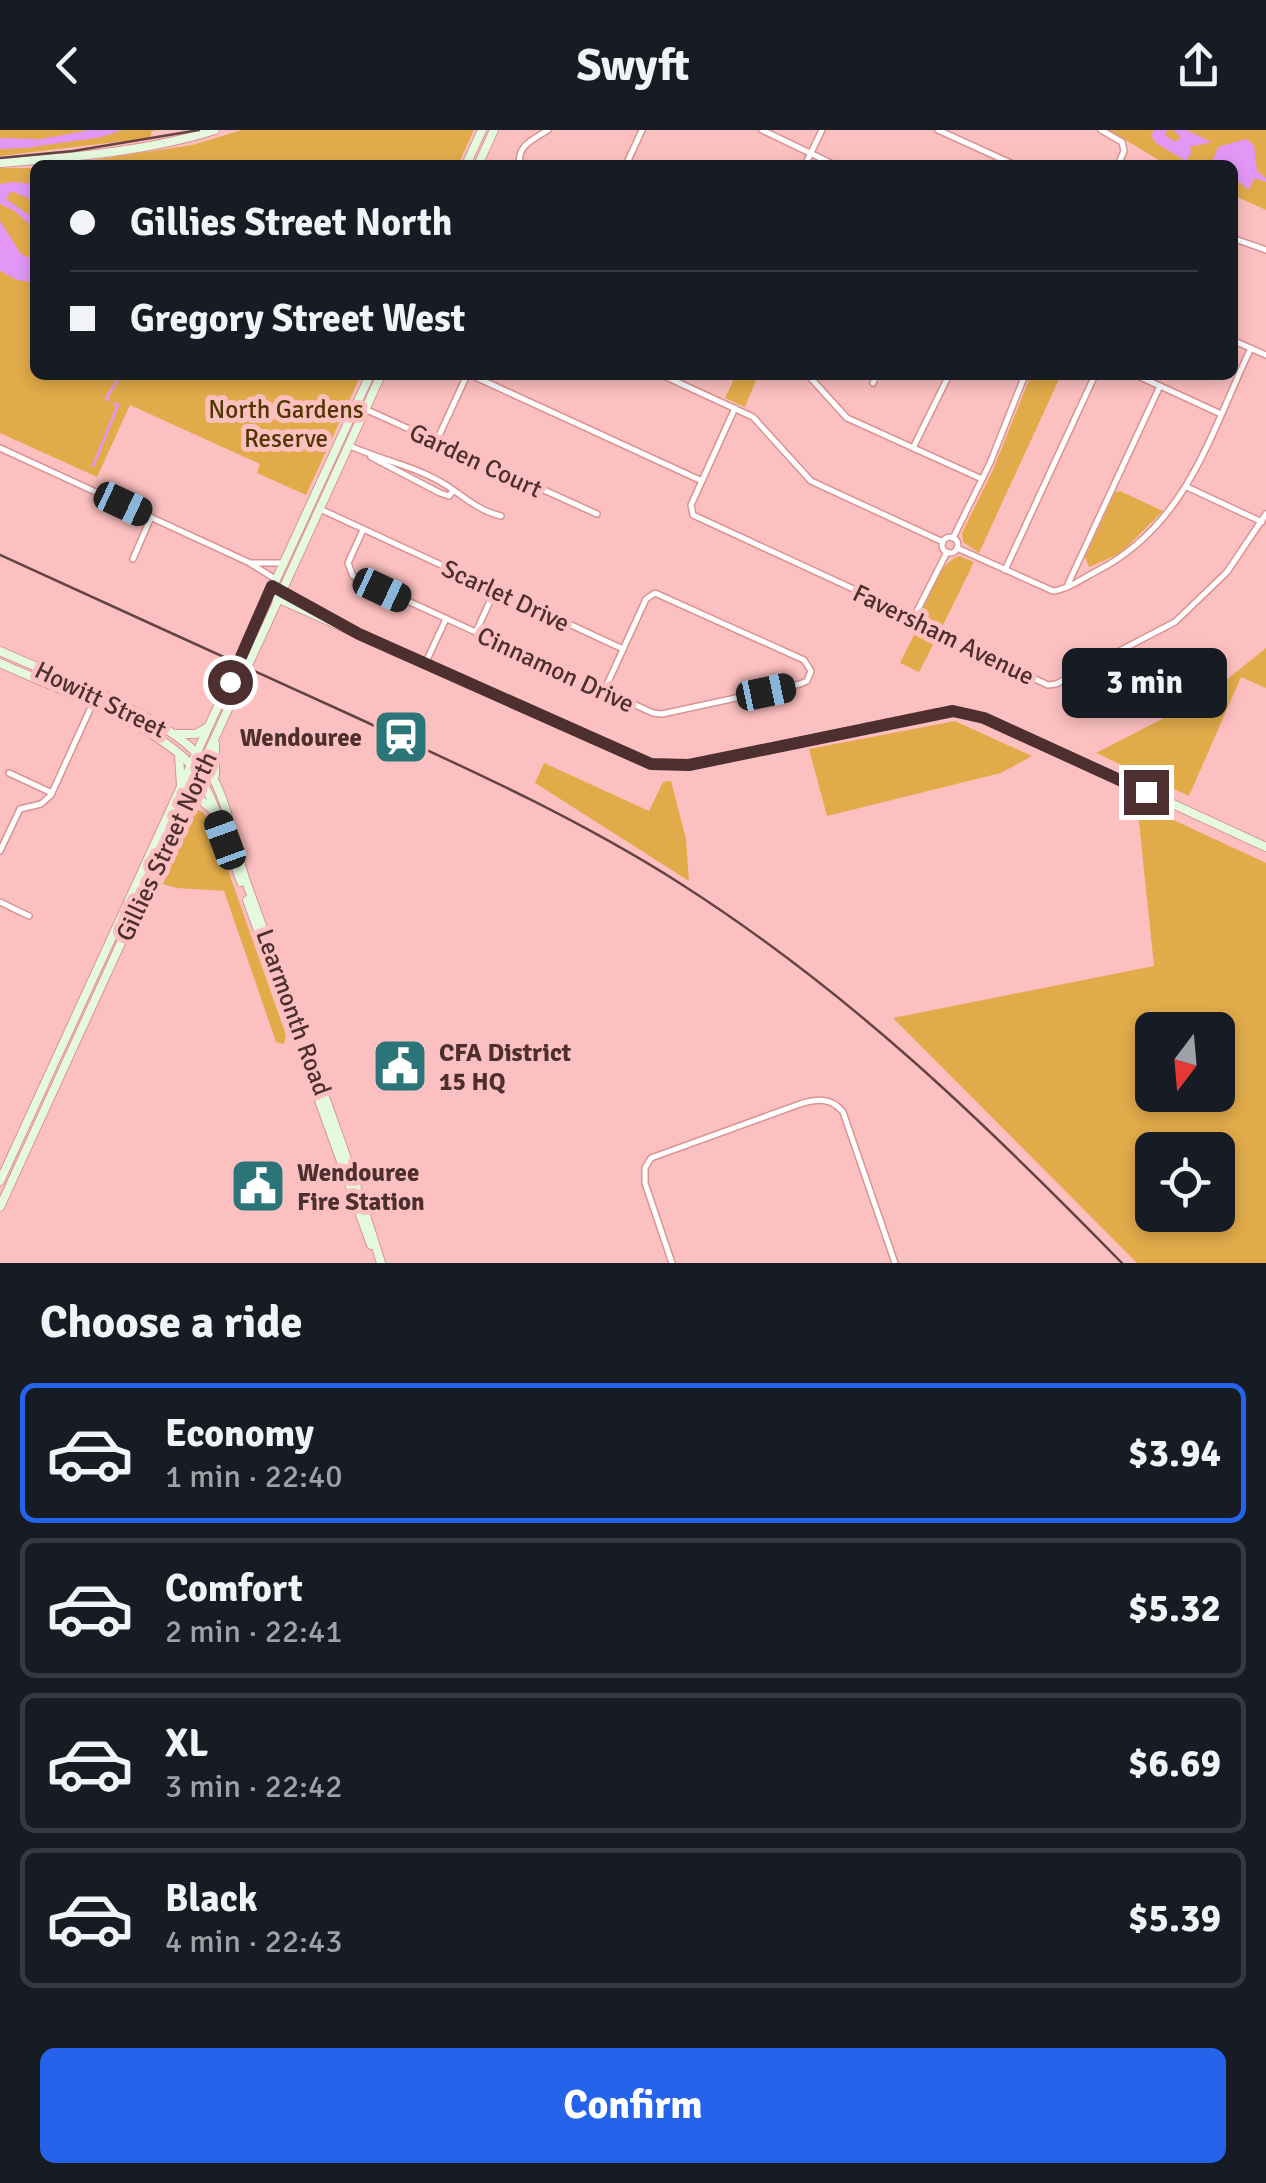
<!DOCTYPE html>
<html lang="en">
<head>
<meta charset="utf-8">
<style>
	:root { --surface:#171b24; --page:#242831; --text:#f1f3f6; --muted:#9ea1a6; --line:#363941; --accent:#2563eb }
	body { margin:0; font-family:Signika,sans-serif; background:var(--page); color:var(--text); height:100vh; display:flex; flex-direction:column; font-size:38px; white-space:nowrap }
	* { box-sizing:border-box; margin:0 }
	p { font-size:32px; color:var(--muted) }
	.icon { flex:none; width:55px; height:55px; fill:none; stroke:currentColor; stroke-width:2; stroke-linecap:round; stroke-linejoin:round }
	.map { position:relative; height:1133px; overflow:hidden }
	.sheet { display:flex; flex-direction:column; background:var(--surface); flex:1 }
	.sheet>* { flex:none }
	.guide { position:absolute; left:30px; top:30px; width:1208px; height:220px; border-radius:15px; box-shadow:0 5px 15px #0003; display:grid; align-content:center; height:220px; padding:0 40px; background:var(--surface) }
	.needle { width:65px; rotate:196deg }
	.buttons { position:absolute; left:1135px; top:882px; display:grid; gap:20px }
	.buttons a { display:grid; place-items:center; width:100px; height:100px; border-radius:15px; background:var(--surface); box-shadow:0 5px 15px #0003; font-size:50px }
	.end { position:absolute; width:45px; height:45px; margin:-22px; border:12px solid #4d2f30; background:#fff; box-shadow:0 0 0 5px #fff }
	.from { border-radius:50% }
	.bubble { position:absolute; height:70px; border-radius:15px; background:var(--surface); box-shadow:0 5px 15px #0003; font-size:32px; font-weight:800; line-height:70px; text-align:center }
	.car { position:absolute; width:30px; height:60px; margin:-30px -15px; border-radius:12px; box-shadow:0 0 8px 2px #0007; background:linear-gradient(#222 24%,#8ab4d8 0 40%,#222 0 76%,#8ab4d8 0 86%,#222 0) }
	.guide b { display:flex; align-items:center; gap:35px; height:95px; font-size:38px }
	.guide b+b { border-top:2px solid var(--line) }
	.guide i { width:25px; height:25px; background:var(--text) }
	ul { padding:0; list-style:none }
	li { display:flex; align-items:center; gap:30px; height:140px; margin:0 20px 15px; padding:0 20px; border:5px solid var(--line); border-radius:15px }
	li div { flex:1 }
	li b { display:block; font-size:38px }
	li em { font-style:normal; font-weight:800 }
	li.selected { border-color:var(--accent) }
	li>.icon { width:90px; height:90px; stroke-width:1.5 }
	h2 { padding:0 40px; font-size:45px; line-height:120px }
	.action { display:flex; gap:20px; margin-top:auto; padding:20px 40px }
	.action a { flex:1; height:115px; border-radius:15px; background:var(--accent); color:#fff; font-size:40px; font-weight:800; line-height:115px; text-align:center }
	header { display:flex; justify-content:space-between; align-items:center; height:130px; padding:0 40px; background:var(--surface); font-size:45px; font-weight:800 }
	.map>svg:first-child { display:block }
	.green { fill:#e2ab4a; fill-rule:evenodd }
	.water { fill:#e297f7 }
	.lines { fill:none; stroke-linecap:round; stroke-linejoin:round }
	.stream { stroke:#e297f7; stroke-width:2.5 }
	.street-casing { stroke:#db9293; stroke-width:8 }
	.secondary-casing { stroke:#db9293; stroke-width:10 }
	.street { stroke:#fff; stroke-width:5 }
	.secondary { stroke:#e4f9de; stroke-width:8 }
	.tram { stroke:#654344; stroke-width:2.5 }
	.rail { stroke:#654344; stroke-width:2.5 }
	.route { stroke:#4d2f30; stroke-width:12 }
	.labels { text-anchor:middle; stroke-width:10; stroke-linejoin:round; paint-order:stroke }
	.park-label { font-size:25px; fill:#503600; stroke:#fdc0c0 }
	.street-label { font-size:25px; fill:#4d2f30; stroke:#fdc0c0 }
	.poi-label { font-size:25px; font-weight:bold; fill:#4d2f30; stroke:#fdc0c0; text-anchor:start }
</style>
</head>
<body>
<header><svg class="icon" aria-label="back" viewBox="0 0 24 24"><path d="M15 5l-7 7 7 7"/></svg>Swyft<svg class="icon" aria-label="share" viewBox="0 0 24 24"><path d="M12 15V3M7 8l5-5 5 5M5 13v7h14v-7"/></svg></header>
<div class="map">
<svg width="1266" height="1133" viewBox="0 0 1266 1133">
	<rect width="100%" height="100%" fill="#fdc0c0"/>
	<g class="green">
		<path d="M0,0H160L152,1L150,8L0,26Z"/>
		<path d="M242,0H474L458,35H62L192,15Z"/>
		<path d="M1109,0H1266V80L1233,65L1232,35H1167Z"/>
		<path d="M0,38H35V245H361L306,365L257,343L260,334L130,275L97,347L0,303Z"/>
		<path d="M736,245H758L745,277L725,268Z"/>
		<path d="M1038,245H1061L979,423L963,412L962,403L993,340L1030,247L1036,249Z"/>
		<path d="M1120,361L1163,381L1121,423L1089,437L1085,427L1115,362Z"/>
		<path d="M959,426L974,432L940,501L923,487L922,481C930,463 939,433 959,426Z"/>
		<path d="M918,497L935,511L919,542L900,533Z"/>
		<path d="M1266,518V558L1241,547L1189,666L1096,623L1205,567Z"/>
		<path d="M955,591L1032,626L1001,643L827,686L809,619Z"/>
		<path d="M544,633L649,681L663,652L671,651L686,709L689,751L535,653Z"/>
		<path d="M1137,673L1266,733V1133H1137L893,888L1154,836ZM1218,900V965H1152V900ZM1152,1020H1218V1085H1152Z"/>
		<path d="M195,679L203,682L215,703L286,905L284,914L276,912L224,761L177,758L163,754Z"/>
	</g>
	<g class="water">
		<path d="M90,0H122L102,7L25,18L0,19V8L41,9Z"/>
		<path d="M1155,0H1167L1165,5L1175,12L1181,7L1173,0H1186L1212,12L1190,17L1191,23L1186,31L1156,13L1151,5Z"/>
		<path d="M1246,9L1254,15L1257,41L1266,48V52L1255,48L1248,60L1233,47L1232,35H1211L1218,17Z"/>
		<path d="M12,52L35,54V71L11,61L6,69L35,89V100L15,81L0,74V54Z"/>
		<path d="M0,91L21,124L35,130V153L17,150L0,141Z"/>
	</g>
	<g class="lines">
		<g class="stream">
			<path d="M109,270L106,268L121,245"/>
			<path d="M93,336L118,275L115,274"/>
		</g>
		<g class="street-casing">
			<g id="street">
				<path d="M762,0L835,35"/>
				<path d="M938,0L1015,35"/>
				<path d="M1101,0L1122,12L1124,21L1118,35"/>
				<path d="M520,35C516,16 534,9 548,0"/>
				<path d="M626,35L642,0"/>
				<path d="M805,35L822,0"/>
				<path d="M1232,108L1266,120"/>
				<path d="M1232,210L1266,225"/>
				<path d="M471,245L702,351"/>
				<path d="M662,245L753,287L811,351L943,412"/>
				<path d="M808,245L847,288L982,349"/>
				<path d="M1136,245L1221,284"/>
				<path d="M873,253L876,245"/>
				<path d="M356,275L597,384"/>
				<path d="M735,278L691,375L693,385L914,487L946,508L1048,555L1056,554L1175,492L1227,442L1266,384"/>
				<path d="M437,310L467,245"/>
				<path d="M348,315C380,330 416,336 446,355C463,366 479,381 501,386"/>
				<path d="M0,318L248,432L277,450"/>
				<path d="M913,318L949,245"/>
				<path d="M371,327L440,363L449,366L452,362"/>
				<path d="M1187,357L1262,392"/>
				<path d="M320,379L623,519"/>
				<path d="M363,400L348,433L353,446L653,583L662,584L800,554L807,551L811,541L804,530L655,463L646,469L604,561"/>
				<circle cx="950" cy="415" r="8"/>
				<path d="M953,408L990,333L1025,245"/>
				<path d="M957,418L1053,461C1068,459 1082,449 1095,442C1187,396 1210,304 1251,218"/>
				<path d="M133,429L151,387"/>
				<path d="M251,433H282"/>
				<path d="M1005,440L1095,245"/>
				<path d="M1068,454L1160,256"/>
				<path d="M914,487L947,422"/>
				<path d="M476,502L495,460"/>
				<path d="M425,534L446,489"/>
				<path d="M9,643L52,663"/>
				<path d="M0,721L20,679L41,674L51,665L92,575"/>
				<path d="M0,772L29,786"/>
				<path d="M672,1133L645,1053V1038L651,1028L800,974C816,969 831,967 843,982L895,1133"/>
			</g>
		</g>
		<g class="secondary-casing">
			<g id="secondary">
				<path d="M0,33C71,27 146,22 215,0"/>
				<path d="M466,35L482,0"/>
				<path d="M478,35L494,0"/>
				<path d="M280,460L325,485"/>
				<path d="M268,464L651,634L689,635L936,583L960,582L991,590L1266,717"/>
				<path d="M0,521C50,544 160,584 195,622C228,657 231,710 247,754C292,880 342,1005 381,1133"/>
				<path d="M0,533C50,556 163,597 194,639C217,671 227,715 241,752"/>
				<path d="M174,604H196L208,597"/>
				<path d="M179,625L181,656"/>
				<path d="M215,645V614"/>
				<path d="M189,666L202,671L216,683"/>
				<path d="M247,770L371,1115"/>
				<path d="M0,1051L370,245"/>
				<path d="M0,1077L381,245"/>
			</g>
		</g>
		<use href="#street" class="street"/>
		<use href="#secondary" class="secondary"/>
		<path class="tram" d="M0,28L73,21L199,0"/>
		<path class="rail" d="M0,425C117,478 234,532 351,585C464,637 576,687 681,754C850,862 983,991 1122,1133"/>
	</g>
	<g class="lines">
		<path class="route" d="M230,552L272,456L359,504L651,634L689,635L953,581L984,588L1146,662"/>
	</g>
	<defs>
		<g id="station-square" transform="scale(2.875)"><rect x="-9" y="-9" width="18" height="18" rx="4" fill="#2b7578" stroke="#fdc0c0"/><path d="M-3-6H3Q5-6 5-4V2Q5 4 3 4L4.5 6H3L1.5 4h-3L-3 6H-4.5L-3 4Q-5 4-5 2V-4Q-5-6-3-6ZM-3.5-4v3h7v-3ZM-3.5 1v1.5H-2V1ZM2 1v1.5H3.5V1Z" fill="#fff"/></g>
		<g id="civic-square" transform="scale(2.875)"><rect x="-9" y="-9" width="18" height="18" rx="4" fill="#2b7578" stroke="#fdc0c0"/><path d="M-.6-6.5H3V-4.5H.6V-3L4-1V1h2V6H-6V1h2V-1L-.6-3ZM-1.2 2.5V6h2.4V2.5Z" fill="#fff"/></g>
	</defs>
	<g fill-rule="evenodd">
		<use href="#station-square" x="401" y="607"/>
		<use href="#civic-square" x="400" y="936"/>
		<use href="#civic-square" x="258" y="1056"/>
	</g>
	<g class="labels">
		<g class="park-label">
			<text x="286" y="288">North Gardens<tspan x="286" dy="29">Reserve</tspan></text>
		</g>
		<g class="street-label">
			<text transform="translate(476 330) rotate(25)" y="9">Garden Court</text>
			<text transform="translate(506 465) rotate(25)" y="9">Scarlet Drive</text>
			<text transform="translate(944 504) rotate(26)" y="9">Faversham Avenue</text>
			<text transform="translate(556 539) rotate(25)" y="9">Cinnamon Drive</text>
			<text transform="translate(101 569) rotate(26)" y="9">Howitt Street</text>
			<text transform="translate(166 716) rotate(-65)" y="9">Gillies Street North</text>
			<text transform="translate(294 882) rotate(70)" y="9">Learmonth Road</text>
		</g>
		<g class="poi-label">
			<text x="362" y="616" text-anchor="end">Wendouree</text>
			<text x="439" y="931">CFA District<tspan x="439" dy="29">15 HQ</tspan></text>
			<text x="297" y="1051">Wendouree<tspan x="297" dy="29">Fire Station</tspan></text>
		</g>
	</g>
</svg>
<div class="buttons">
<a><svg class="needle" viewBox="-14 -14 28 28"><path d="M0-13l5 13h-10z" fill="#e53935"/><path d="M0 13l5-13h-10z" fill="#9ea1a6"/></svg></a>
<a><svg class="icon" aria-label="locate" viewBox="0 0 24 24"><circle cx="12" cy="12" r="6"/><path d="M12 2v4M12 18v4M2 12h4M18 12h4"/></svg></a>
</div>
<i class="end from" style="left:230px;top:552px"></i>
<i class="end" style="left:1146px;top:662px"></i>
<div class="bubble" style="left:1062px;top:518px;width:165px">3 min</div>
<i class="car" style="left:123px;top:374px;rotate:115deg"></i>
<i class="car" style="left:382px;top:460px;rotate:115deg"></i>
<i class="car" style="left:766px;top:562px;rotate:78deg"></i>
<i class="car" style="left:225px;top:710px;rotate:340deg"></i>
<div class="guide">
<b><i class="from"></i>Gillies Street North</b>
<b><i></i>Gregory Street West</b>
</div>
</div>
<section class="sheet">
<h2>Choose a ride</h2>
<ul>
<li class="selected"><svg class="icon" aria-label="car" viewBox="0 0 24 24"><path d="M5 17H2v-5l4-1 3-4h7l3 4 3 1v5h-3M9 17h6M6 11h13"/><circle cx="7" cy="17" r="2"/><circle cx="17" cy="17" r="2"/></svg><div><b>Economy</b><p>1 min · 22:40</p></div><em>$3.94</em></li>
<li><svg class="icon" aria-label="car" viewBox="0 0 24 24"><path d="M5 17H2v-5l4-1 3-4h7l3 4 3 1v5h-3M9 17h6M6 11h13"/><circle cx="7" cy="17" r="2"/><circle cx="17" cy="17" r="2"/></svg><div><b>Comfort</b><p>2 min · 22:41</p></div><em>$5.32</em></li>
<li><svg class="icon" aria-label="car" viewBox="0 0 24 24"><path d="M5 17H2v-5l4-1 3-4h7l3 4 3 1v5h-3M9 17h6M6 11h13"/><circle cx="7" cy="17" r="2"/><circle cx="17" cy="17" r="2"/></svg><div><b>XL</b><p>3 min · 22:42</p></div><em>$6.69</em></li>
<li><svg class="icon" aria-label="car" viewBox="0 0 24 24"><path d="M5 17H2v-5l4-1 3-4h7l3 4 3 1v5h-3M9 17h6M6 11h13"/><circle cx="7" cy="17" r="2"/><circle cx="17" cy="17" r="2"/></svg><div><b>Black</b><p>4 min · 22:43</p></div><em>$5.39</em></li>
</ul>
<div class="action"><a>Confirm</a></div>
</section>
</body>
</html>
